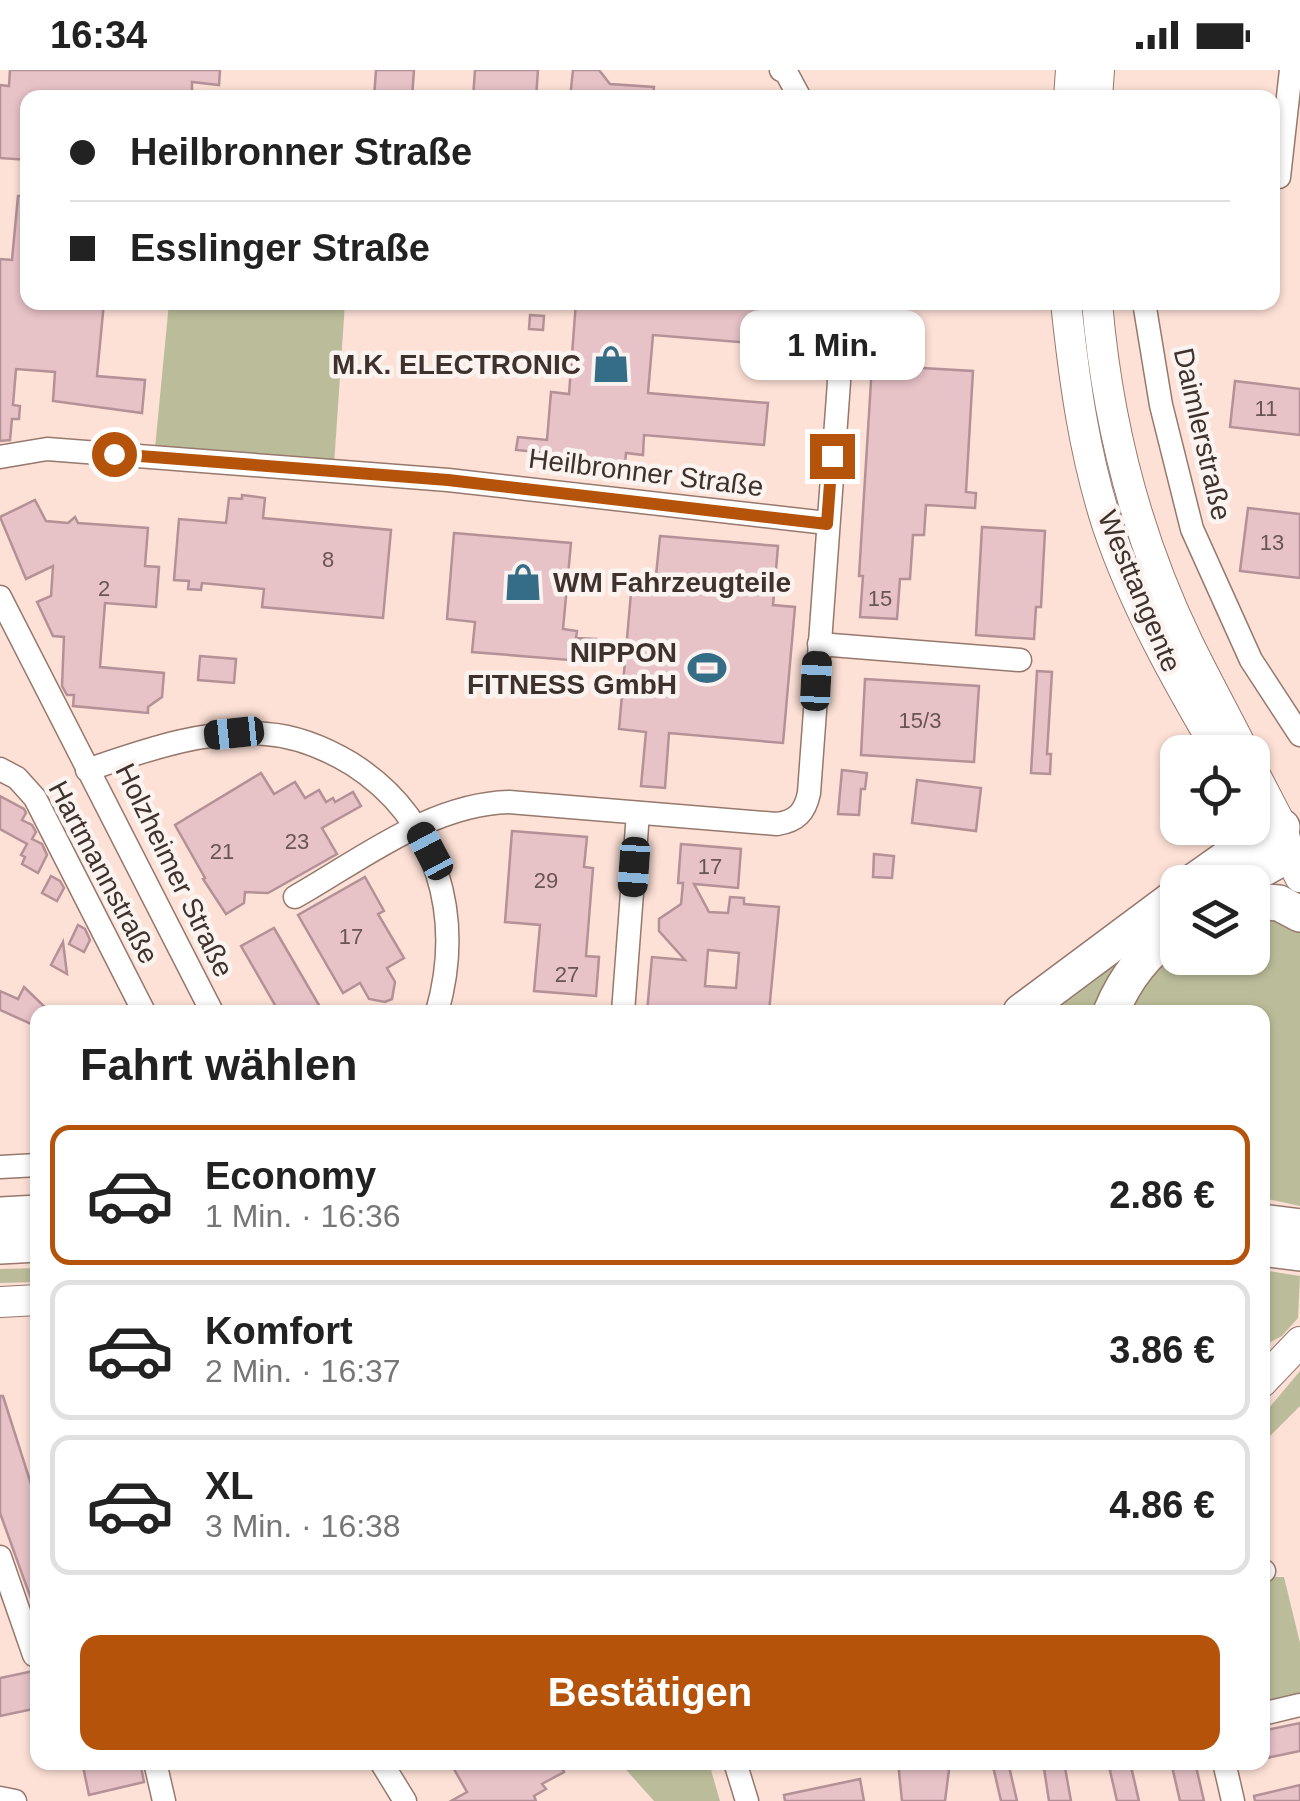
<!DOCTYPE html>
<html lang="de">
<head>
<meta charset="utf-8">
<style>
	:root { --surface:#fff; --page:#f6f6f6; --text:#222; --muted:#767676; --line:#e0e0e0; --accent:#b45309 }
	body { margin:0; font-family:Helvetica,sans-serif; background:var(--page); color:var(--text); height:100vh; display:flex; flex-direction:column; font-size:38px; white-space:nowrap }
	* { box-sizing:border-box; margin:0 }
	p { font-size:32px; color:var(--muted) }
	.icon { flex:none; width:55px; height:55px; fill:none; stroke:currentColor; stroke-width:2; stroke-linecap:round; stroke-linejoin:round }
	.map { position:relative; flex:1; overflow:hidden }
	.drawer { position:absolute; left:30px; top:935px; width:1240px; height:765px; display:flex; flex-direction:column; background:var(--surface); border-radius:20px; box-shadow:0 2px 8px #0004 }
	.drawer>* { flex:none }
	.guide { position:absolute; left:20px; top:20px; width:1260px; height:220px; border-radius:20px; box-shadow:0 2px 8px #0004; display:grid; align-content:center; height:220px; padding:0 50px; background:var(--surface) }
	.tools { position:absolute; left:1160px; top:665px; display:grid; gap:20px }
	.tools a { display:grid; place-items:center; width:110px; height:110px; border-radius:20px; background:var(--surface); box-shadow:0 2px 8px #0004; font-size:50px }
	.end { position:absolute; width:45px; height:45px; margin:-22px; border:12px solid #b45309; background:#fff; box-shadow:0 0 0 5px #fff }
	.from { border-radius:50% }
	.bubble { position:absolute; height:70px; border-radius:20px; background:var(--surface); box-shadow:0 2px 8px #0004; font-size:32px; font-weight:800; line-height:70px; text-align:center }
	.car { position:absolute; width:30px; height:60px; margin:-30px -15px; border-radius:12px; box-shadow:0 0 8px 2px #0007; background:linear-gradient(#222 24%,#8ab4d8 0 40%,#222 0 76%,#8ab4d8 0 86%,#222 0) }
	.guide b { display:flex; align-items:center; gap:35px; height:95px; font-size:38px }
	.guide b+b { border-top:2px solid var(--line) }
	.guide i { width:25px; height:25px; background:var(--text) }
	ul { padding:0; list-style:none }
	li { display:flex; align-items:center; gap:30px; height:140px; margin:0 20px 15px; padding:0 30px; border:5px solid var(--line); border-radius:20px }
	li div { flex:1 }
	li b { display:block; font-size:38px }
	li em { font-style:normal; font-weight:800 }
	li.selected { border-color:var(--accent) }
	li>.icon { width:90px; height:90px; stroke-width:1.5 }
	h2 { padding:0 50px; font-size:45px; line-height:120px }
	.action { display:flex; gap:20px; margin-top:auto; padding:20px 50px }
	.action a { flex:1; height:115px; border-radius:20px; background:var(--accent); color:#fff; font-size:40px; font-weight:800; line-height:115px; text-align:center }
	.status { display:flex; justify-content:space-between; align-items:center; height:70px; padding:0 50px; background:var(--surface); direction:ltr }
	.status svg { height:28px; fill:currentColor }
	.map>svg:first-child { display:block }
	.green { fill:#bbbd9a }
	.building { fill:#e7c2c7; stroke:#b49197; stroke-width:2.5; fill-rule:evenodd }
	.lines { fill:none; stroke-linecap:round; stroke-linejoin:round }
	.minor-casing { stroke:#97786c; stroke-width:25 }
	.major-casing { stroke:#97786c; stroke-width:32 }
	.highway-casing { stroke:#97786c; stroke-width:38 }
	.minor { stroke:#fff; stroke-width:22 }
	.major { stroke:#fff; stroke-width:30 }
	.highway { stroke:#fff; stroke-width:35 }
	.route { stroke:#b45309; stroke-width:12 }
	.labels { text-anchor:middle; stroke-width:9; stroke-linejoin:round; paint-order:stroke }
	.number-label { font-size:22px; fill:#695553 }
	.poi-label { font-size:28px; font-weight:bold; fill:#3f312c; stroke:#faf3f0; text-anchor:end }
	.street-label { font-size:28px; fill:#3f312c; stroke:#faf3f0 }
</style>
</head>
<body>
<div class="status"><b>16:34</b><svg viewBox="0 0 49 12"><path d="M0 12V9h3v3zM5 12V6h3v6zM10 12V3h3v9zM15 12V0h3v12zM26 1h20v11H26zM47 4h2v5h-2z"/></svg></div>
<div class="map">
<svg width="1300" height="1731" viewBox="0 0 1300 1731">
	<rect width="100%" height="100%" fill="#fde1d6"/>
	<g class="green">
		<path d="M169,233H345L334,395L155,378Z"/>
		<path d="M1177,831L1100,942H1031Z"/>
		<path d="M1253,836L1300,861V1136L1263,1128L1262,942H1125L1177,872L1178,888H1252Z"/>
		<path d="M37,1198V1212L0,1213V1199Z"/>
		<path d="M1262,1200L1300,1206L1298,1248L1282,1266L1263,1276Z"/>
		<path d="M1300,1301V1336L1263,1373V1345Z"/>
		<path d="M1262,1507H1284L1300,1573V1629L1262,1638Z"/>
		<path d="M620,1693H709L720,1731H654Z"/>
	</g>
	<g class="building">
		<path d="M10,0H220L219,15L192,12V28H28V90L0,88V15L9,16Z"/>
		<path d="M376,0H414L412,28H374Z"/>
		<path d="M475,0H538L536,28H473Z"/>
		<path d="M573,0H599L610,14L654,17L653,28H570Z"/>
		<path d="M18,126H28V232H104L97,306L145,310L142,343L53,331L55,302L16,299L13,335L20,336L19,349H12L10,370L0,371V189L12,190Z"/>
		<path d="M576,232H797L795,262L790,261L787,308L762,306L764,274L653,265L648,323L768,333L764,375L644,365L643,385L626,383L625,394L593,391L577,399L562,388L547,387V383L516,380L518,367L547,370L551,322L569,324Z"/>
		<path d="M530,245L544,246L543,260L529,259Z"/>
		<path d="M872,295L973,301L966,422L976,423L975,438L926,435L924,465H913L910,509H900L897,549L860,547L863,506H859Z"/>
		<path d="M1235,311L1300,319V365L1230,357Z"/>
		<path d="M242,425L265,428L263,448L391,460L383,548L262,537L264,519L202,513L201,520L188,519L189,511L174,510L179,449L226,453L229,428L242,429Z"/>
		<path d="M35,430L46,451L68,453L75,447L78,453L148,458L145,496L159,497L156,537L105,533L100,597L164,603L162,627L148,637V643L73,636L74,625H67L62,616L64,567L53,566L37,532L51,526L53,496L26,509L0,447Z"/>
		<path d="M1248,438L1300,444V508L1240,501Z"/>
		<path d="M982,457L1045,461L1041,537H1036L1034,569L976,565Z"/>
		<path d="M454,463L571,473L563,559L577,561L576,568L596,569L594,592L472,582L475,552L447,549Z"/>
		<path d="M660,466L778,476L773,535L795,537L783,673L669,663L665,718L641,716L646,662L619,659L631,523L654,525Z"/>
		<path d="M200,586L236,589L234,613L198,610Z"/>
		<path d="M1037,601L1052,602L1047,684H1051L1050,704L1031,703Z"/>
		<path d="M865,609L979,616L974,692L861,685Z"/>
		<path d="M842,700L867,703L865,719H861L859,745L838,744Z"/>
		<path d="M261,703L274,724L295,712L305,728L319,720L326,732L333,728L335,732L353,722L361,736L322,758L337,784L268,823L245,822L244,833L226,844L203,809L205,808L175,755Z"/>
		<path d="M917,710L981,718L976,761L912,753Z"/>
		<path d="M0,726L24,739L26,743L22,750L32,755L36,762L32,769L42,774L47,785L38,803L22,794L25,787L21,785L27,774L0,759Z"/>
		<path d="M512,761L587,767L584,797L593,798L586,886L599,887L596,926L534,921L540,855L505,852Z"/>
		<path d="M681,774L741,779L738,818L694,814L709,842L728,843L730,827L744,828V834L779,837L769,942H647L652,887L685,890L659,861V849L681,834L683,813H678ZM708,880L739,883L736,918L705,916Z"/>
		<path d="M874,784L894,786L892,808L873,807Z"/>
		<path d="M51,806L60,811L64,818L57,831L42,823Z"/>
		<path d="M365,807L384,841L378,844L404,888L387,898L395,912L392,929L385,932L369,929L360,913L343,923L298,845Z"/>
		<path d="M78,855L85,859L90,870L84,882L69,874Z"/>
		<path d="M274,858L323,942H279L241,876Z"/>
		<path d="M63,872L67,904L51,895Z"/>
		<path d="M24,917L50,942H38V957L0,940V921L18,929Z"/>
		<path d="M0,1326H3L38,1436V1548L0,1443Z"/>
		<path d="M38,1600V1638L0,1646V1608Z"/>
		<path d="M1300,1653V1681L1262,1689V1661Z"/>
		<path d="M82,1692H140L144,1712L89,1725Z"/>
		<path d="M450,1692H558L564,1702L542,1714L546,1719L534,1726L536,1731H451L467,1722Z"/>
		<path d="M898,1692H950L945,1731H902Z"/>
		<path d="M992,1692H1008L1017,1731H1001Z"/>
		<path d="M1043,1692H1064L1071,1731H1049Z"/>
		<path d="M1108,1692H1130L1139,1731H1117Z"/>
		<path d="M1171,1692H1195L1204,1731H1180Z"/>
		<path d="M860,1709L864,1731H785L784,1725Z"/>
		<path d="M1300,1715V1731H1255L1254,1726Z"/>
	</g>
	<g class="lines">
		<g class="minor-casing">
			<g id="minor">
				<path d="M781,0L786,2L800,28"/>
				<path d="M1279,107L1291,0"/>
				<path d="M1144,232L1161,335L1192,459L1251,590L1300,665"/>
				<path d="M0,387L47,379L448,410L827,453"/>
				<path d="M0,527L212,942"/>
				<path d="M819,574L1020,590"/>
				<path d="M0,699L17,708L35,728L144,942"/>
				<path d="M87,700C146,680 203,659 266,664C296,666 327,679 352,694C438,749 464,847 437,942"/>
				<path d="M295,827C362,789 431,734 509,732L777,754C797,751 805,742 809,723L839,312L830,232"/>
				<path d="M623,942L638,743"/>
				<path d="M0,1097L38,1095"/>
				<path d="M0,1487L34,1585H38"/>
				<path d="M1262,1501H1264"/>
				<path d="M1262,1644L1300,1635"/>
				<path d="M155,1692L164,1731"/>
				<path d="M381,1692L405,1731"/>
				<path d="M735,1692L747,1731"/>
				<path d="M1224,1692L1233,1731"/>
				<path d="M0,1728L15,1731"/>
			</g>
		</g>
		<g class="major-casing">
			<g id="major">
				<path d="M1069,28L1071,0"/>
				<path d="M1097,28L1099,0"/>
				<path d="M1066,232C1074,308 1084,384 1108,457C1135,536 1177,611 1219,682"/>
				<path d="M1097,232C1107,351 1136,466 1188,573C1206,610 1226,646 1244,682"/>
				<path d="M1252,699L1282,757L1289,784L1300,807"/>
				<path d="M0,1232L38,1230"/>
				<path d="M1262,1312L1300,1272"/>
			</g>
		</g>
		<g class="highway-casing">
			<g id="highway">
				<path d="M1193,812L1244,776L1282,757"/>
				<path d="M1239,812L1289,784"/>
				<path d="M1252,831L1279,833L1300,844"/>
				<path d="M1021,942L1178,825"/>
				<path d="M1111,942C1126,906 1146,882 1178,858"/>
				<path d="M0,1145L38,1143"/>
				<path d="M1262,1152L1300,1157"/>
				<path d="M0,1176L38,1174"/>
				<path d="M1262,1178L1300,1183"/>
			</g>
		</g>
		<use href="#minor" class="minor"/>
		<use href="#major" class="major"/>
		<use href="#highway" class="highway"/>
	</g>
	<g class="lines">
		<path class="route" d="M114,384L448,410L827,454L832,386"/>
	</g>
	<defs>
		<g id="shop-bare" transform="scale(3)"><path d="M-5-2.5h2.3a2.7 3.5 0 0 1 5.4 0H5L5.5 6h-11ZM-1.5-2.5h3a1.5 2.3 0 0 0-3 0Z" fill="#356d87" stroke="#faf3f0" stroke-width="2.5" paint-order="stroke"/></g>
		<g id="stadium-bare" transform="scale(3)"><path d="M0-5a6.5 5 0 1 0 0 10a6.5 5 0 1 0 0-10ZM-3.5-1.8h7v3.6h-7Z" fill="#356d87" stroke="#faf3f0" stroke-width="2.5" paint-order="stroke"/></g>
	</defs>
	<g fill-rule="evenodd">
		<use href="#shop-bare" x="611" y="294"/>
		<use href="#shop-bare" x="523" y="512"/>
		<use href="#stadium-bare" x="707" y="598"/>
	</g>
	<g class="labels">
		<g class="number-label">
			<text x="1266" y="346">11</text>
			<text x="1272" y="480">13</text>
			<text x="328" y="497">8</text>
			<text x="104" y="526">2</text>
			<text x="880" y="536">15</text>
			<text x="920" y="658">15/3</text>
			<text x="297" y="779">23</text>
			<text x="222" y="789">21</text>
			<text x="710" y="804">17</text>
			<text x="546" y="818">29</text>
			<text x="351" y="874">17</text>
			<text x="567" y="912">27</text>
		</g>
		<g class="poi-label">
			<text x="581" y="304">M.K. ELECTRONIC</text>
			<text x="553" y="522" text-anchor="start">WM Fahrzeugteile</text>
			<text x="677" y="592">NIPPON<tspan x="677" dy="32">FITNESS GmbH</tspan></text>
		</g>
		<g class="street-label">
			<text transform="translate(1203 364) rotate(77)" y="10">Daimlerstraße</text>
			<text transform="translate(646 402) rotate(7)" y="10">Heilbronner Straße</text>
			<text transform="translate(1140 521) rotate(67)" y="10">Westtangente</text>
			<text transform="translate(175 800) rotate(64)" y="10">Holzheimer Straße</text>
			<text transform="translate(104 802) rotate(62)" y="10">Hartmannstraße</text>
		</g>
	</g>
</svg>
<div class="tools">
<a><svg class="icon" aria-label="locate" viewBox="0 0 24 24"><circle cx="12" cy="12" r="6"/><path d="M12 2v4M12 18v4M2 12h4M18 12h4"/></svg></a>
<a><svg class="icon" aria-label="layers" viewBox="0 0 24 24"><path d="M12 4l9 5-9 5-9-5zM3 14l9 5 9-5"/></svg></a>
</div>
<i class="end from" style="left:114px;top:384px"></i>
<i class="end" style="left:832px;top:386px"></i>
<div class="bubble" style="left:740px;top:240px;width:185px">1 Min.</div>
<i class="car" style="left:816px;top:611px;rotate:3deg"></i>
<i class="car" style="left:234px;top:663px;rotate:264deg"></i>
<i class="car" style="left:430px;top:781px;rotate:332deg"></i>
<i class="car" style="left:634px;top:797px;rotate:184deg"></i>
<div class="guide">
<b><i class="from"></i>Heilbronner Straße</b>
<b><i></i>Esslinger Straße</b>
</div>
<section class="drawer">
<h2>Fahrt wählen</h2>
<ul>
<li class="selected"><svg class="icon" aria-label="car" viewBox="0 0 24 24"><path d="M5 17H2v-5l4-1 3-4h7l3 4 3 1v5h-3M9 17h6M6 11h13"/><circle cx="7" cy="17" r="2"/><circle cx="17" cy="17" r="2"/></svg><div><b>Economy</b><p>1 Min. · 16:36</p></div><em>2.86 €</em></li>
<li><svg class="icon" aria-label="car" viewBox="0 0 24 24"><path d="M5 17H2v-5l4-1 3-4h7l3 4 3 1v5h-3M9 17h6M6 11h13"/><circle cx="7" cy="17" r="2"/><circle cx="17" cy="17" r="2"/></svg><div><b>Komfort</b><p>2 Min. · 16:37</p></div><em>3.86 €</em></li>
<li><svg class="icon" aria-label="car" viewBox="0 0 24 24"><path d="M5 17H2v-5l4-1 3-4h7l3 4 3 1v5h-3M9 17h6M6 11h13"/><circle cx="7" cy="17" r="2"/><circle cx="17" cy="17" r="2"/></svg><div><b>XL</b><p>3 Min. · 16:38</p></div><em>4.86 €</em></li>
</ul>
<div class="action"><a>Bestätigen</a></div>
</section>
</div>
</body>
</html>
